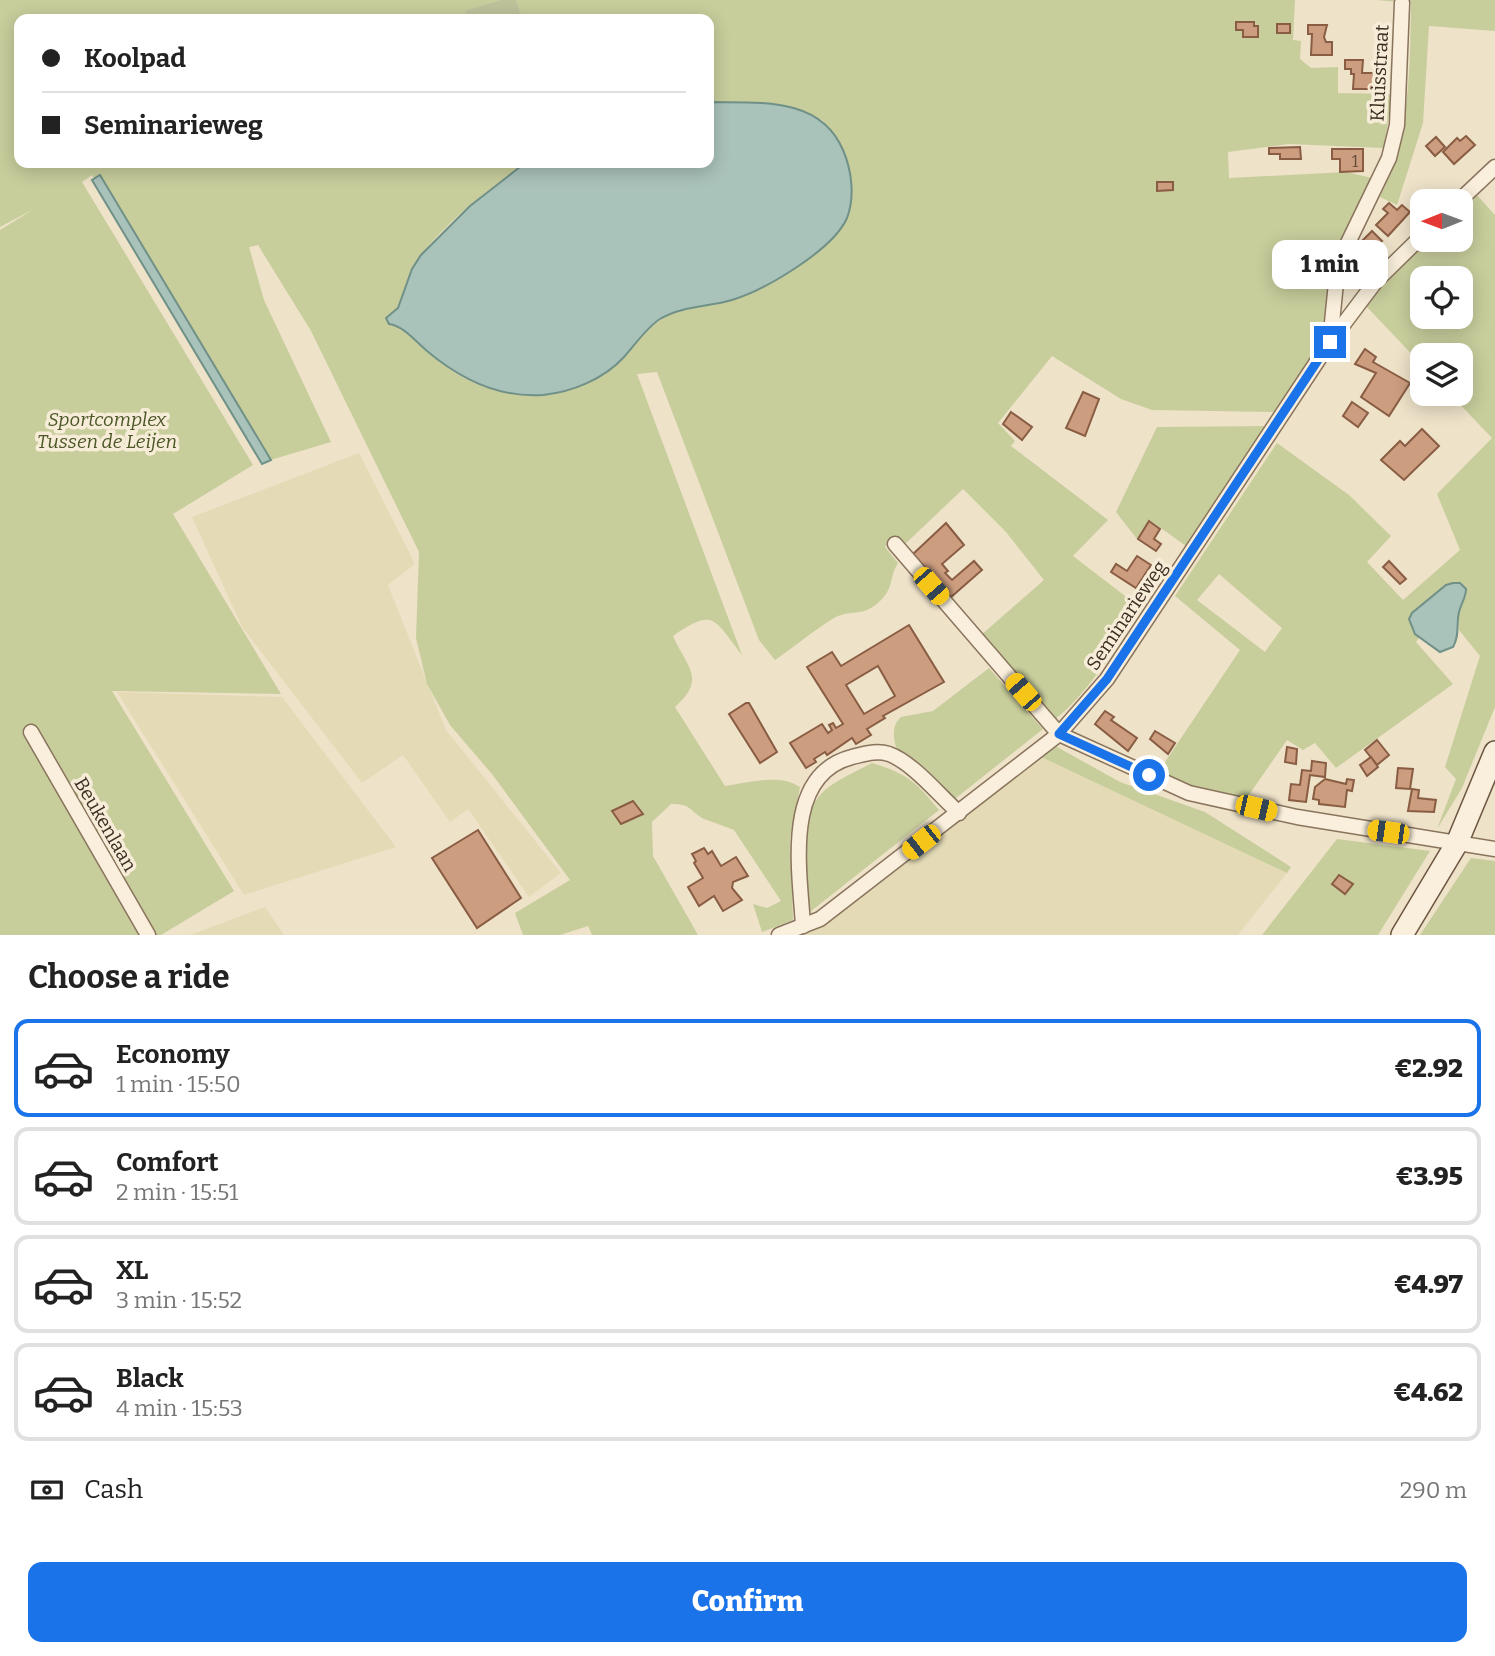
<!DOCTYPE html>
<html lang="en">
<head>
<meta charset="utf-8">
<style>
	:root { --surface:#fff; --page:#f2f2f2; --text:#222; --muted:#767676; --line:#e0e0e0; --accent:#1a73e8 }
	body { margin:0; font-family:Bitter,serif; background:var(--page); color:var(--text); height:100vh; display:flex; flex-direction:column; font-size:26px; white-space:nowrap }
	* { box-sizing:border-box; margin:0 }
	p { font-size:23px; color:var(--muted) }
	.icon { flex:none; width:38px; height:38px; fill:none; stroke:currentColor; stroke-width:2; stroke-linecap:round; stroke-linejoin:round }
	.map { position:relative; height:935px; overflow:hidden }
	.panel { display:flex; flex-direction:column; background:var(--surface); flex:1 }
	.panel>* { flex:none }
	.guide { position:absolute; left:14px; top:14px; width:700px; height:154px; border-radius:14px; box-shadow:0 4px 18px #0003; display:grid; align-content:center; height:154px; padding:0 28px; background:var(--surface) }
	.needle { width:46px; rotate:269deg }
	.controls { position:absolute; left:1410px; top:189px; display:grid; gap:14px }
	.controls a { display:grid; place-items:center; width:63px; height:63px; border-radius:14px; background:var(--surface); box-shadow:0 4px 18px #0003; font-size:35px }
	.end { position:absolute; width:32px; height:32px; margin:-16px; border:9px solid #1a73e8; background:#fff; box-shadow:0 0 0 4px #fff }
	.from { border-radius:50% }
	.bubble { position:absolute; height:49px; border-radius:14px; background:var(--surface); box-shadow:0 4px 18px #0003; font-size:23px; font-weight:800; line-height:49px; text-align:center }
	.car { position:absolute; width:21px; height:42px; margin:-21px -10px; border-radius:9px; box-shadow:0 0 5px 2px #0007; background:linear-gradient(#f5c518 24%,#345 0 40%,#f5c518 0 76%,#345 0 86%,#f5c518 0) }
	.guide b { display:flex; align-items:center; gap:24px; height:66px; font-size:26px }
	.guide b+b { border-top:2px solid var(--line) }
	.guide i { width:18px; height:18px; background:var(--text) }
	ul { padding:0; list-style:none }
	li { display:flex; align-items:center; gap:21px; height:98px; margin:0 14px 10px; padding:0 14px; border:4px solid var(--line); border-radius:14px }
	li div { flex:1 }
	li b { display:block; font-size:26px }
	li em { font-style:normal; font-weight:800 }
	li.on { border-color:var(--accent) }
	li>.icon { width:63px; height:63px; stroke-width:1.5 }
	h2 { padding:0 28px; font-size:32px; line-height:84px }
	.pay { display:flex; align-items:center; gap:18px; height:77px; padding:0 28px; font-size:26px }
	.pay p { margin-inline-start:auto }
	.button { display:flex; gap:14px; margin-top:auto; padding:14px 28px }
	.button a { flex:1; height:80px; border-radius:14px; background:var(--accent); color:#fff; font-size:28px; font-weight:800; line-height:80px; text-align:center }
	.map>svg:first-child { display:block }
	.farmland { fill:#e4dbb6 }
	.green { fill:#c8cd9c; fill-rule:evenodd }
	.cemetery { fill:#bec29b }
	.water { fill:#a9c2ba; stroke:#709188; stroke-width:2 }
	.building { fill:#cc9d7f; stroke:#895d43; stroke-width:2; fill-rule:evenodd }
	.lines { fill:none; stroke-linecap:round; stroke-linejoin:round }
	.street-casing { stroke:#8a745d; stroke-width:17 }
	.secondary-casing { stroke:#6c5540; stroke-width:24 }
	.street { stroke:#f9efdc; stroke-width:14 }
	.secondary { stroke:#f9efdc; stroke-width:21 }
	.route { stroke:#1a73e8; stroke-width:9 }
	.labels { text-anchor:middle; stroke-width:7; stroke-linejoin:round; paint-order:stroke }
	.number-label { font-size:16px; fill:#5f4938 }
	.street-label { font-size:19px; fill:#3b2d21; stroke:#f6ecd8 }
	.park-label { font-size:19px; font-style:italic; fill:#4c5728; stroke:#f6ecd8 }
</style>
</head>
<body>
<div class="map">
<svg width="1495" height="935" viewBox="0 0 1495 935">
	<rect width="100%" height="100%" fill="#eee2c9"/>
	<g class="farmland">
		<path d="M359,453L415,564L388,585L446,730L561,873L529,897L468,809L450,822L403,755L362,783L242,627L192,517Z"/>
		<path d="M117,692L282,697L396,847L244,895Z"/>
		<path d="M1039,756L1287,873L1238,935H803L826,924Z"/>
		<path d="M265,907L284,935H190Z"/>
	</g>
	<g class="green">
		<path d="M0,0H500L466,11L468,19H19V163H525C488,190 448,220 420,256C406,274 407,298 393,314L395,325C414,338 430,356 449,369C499,404 565,403 613,366C635,350 646,324 672,314C692,306 715,307 735,299C777,284 820,256 846,220L840,143L822,120L744,103L709,102V19H523L516,0H1295L1293,40L1301,41L1300,59L1311,68L1338,67V93L1392,94L1384,148L1289,144L1228,152L1229,178L1346,172L1372,178L1322,341L1280,412L1152,410L1121,399L1052,356L998,423L1015,441L1011,446L1108,520L1073,556L1142,609C1116,644 1089,694 1054,720L980,636L1044,580L1006,532L963,489L902,547L894,539L885,547L898,563C890,575 893,587 883,598C864,619 852,608 834,618C813,631 794,647 775,660L759,640L657,372L637,374L742,655C714,619 714,607 673,636C687,668 707,678 675,707L725,786C749,783 778,773 800,787L790,839L793,920L762,932L753,904L767,908L781,901L734,830C732,829 704,819 702,818C688,809 691,804 671,804L652,822L653,856L698,935H592L588,926L560,935H523L515,913L570,880L492,774L450,725L427,684L416,638L419,552L311,331L258,245L249,247L264,300L331,442L267,461L92,175L82,182L253,465L173,514L281,694L112,691L234,891L161,935H0V230L34,209L0,227Z"/>
		<path d="M1376,0H1495V31L1429,26L1423,123L1397,205L1380,197C1410,134 1410,71 1411,3Z"/>
		<path d="M1475,193L1495,215V707L1462,788L1437,829L1456,779L1445,767L1480,656L1459,630V611L1466,596L1446,585L1431,599L1415,634L1419,638L1416,642L1453,684L1336,768L1315,743L1303,750L1287,740L1244,802L1155,777L1240,650L1175,596L1277,443L1349,495L1391,536L1367,562L1403,600L1460,550L1437,494L1492,438L1450,394H1461V355H1423V366L1365,305L1427,240H1461V206ZM1423,278H1461V317H1423ZM1219,574L1282,628L1265,652L1197,600Z"/>
		<path d="M1270,426L1186,546L1151,521L1137,539L1116,512L1157,427Z"/>
		<path d="M989,668L1043,729L951,802L901,756C893,745 890,726 901,717L933,711Z"/>
		<path d="M1053,747H1057L1120,782L1205,812L1291,867L1287,873L1039,756Z"/>
		<path d="M872,763C908,774 916,782 939,810L806,915C804,874 792,821 825,790C838,779 857,771 872,763Z"/>
		<path d="M1337,839L1430,851L1378,935H1262Z"/>
		<path d="M1471,858L1495,861V935H1420Z"/>
	</g>
	<path class="cemetery" d="M500,0H516L523,19H468L465,11Z"/>
	<g class="water">
		<path d="M709,102C759,103 820,96 843,150C852,171 855,197 847,218C833,250 765,290 732,300C709,307 681,306 660,319C646,328 635,345 624,357C604,379 572,392 543,395C499,398 460,379 427,351C416,342 404,326 389,324L386,318L398,308L412,269L421,255L470,206L525,163H709Z"/>
		<path d="M100,175L271,460L262,464L92,180Z"/>
		<path d="M1453,583H1460L1466,589C1466,598 1461,603 1459,612C1456,625 1460,635 1453,647L1440,652L1415,634L1409,619L1412,613L1446,585Z"/>
	</g>
	<g class="building">
		<path d="M1236,22H1254V26H1258V37H1243V30H1236Z"/>
		<rect x="1277" y="24" width="13" height="9"/>
		<path d="M1308,25H1327L1324,37L1326,42H1332V55H1311L1312,34H1308Z"/>
		<path d="M1345,60H1363L1362,73H1376L1377,89H1353L1354,74H1351V69H1345Z"/>
		<path d="M1466,136L1475,145L1454,164L1443,152L1457,138L1460,141Z"/>
		<path d="M1436,137L1445,147L1435,156L1426,146Z"/>
		<path d="M1300,147L1301,159H1280V154H1269V148Z"/>
		<path d="M1332,149H1363V171L1340,172V159H1332Z"/>
		<path d="M1157,182H1173V190L1157,191Z"/>
		<path d="M1389,203L1397,210L1402,205L1410,212L1388,236L1376,225L1388,213L1383,209Z"/>
		<path d="M1372,231L1382,241L1373,250L1363,240Z"/>
		<path d="M1365,349L1376,357L1373,362L1410,383L1389,416L1361,397L1376,373L1355,364Z"/>
		<path d="M1083,392L1099,399L1085,436L1066,428Z"/>
		<path d="M1352,402L1368,413L1358,427L1343,416Z"/>
		<path d="M1011,412L1032,427L1022,440L1003,424Z"/>
		<path d="M1422,429L1439,446L1404,480L1381,460L1400,441L1405,446Z"/>
		<path d="M1149,521L1160,529L1154,539L1161,544L1156,551L1138,539Z"/>
		<path d="M946,523L964,545L942,564L948,571L945,573L952,580L974,561L982,570L951,597L913,554Z"/>
		<path d="M1137,556L1151,565L1136,588L1111,572L1116,564L1127,571Z"/>
		<path d="M1389,561L1406,579L1400,584L1383,567Z"/>
		<path d="M909,625L944,682L883,716L885,718L867,729L871,735L856,744L852,738L827,755L825,752L814,759L816,762L806,768L790,743L822,724L828,733L832,730L829,725L833,723L836,728L843,724L807,667L832,652L841,666ZM878,666L895,696L864,714L846,685Z"/>
		<path d="M746,703H749L777,752L760,763L729,714Z"/>
		<path d="M1105,711L1114,717L1111,720L1137,738L1128,751L1095,724Z"/>
		<path d="M1155,731L1175,743L1168,754L1150,739Z"/>
		<path d="M1377,740L1389,755L1377,765L1365,750Z"/>
		<path d="M1287,747L1297,749L1296,764L1285,762Z"/>
		<path d="M1371,757L1378,767L1367,776L1360,765Z"/>
		<path d="M1312,761L1326,763L1325,777L1310,775L1306,802L1289,800L1291,784L1300,785L1302,770L1311,771Z"/>
		<path d="M1398,768L1413,769L1410,789L1396,788Z"/>
		<path d="M1325,779L1346,784L1347,779L1354,780L1352,791L1347,790L1345,807L1319,804V800L1313,799L1315,787Z"/>
		<path d="M1412,789L1419,790L1418,798L1436,800L1434,812L1408,811Z"/>
		<path d="M633,801L643,814L621,824L612,811Z"/>
		<path d="M478,830L521,898L477,928L432,858Z"/>
		<path d="M704,848L708,854L712,851L721,866L736,857L748,876L733,882L732,888L742,900L723,911L714,896L699,906L688,887L703,878L694,863L696,861L692,854Z"/>
		<path d="M1339,875L1353,884L1345,894L1332,884Z"/>
	</g>
	<g class="lines">
		<g class="street-casing">
			<g id="street">
				<path d="M1459,201L1495,167"/>
				<path d="M1330,342L1337,273L1346,247L1389,158L1397,125L1402,3"/>
				<path d="M895,544L1059,734L1189,793L1297,817L1495,849"/>
				<path d="M31,732L148,935"/>
				<path d="M803,926C800,872 782,775 852,757C865,754 876,750 889,754C912,762 940,796 959,813"/>
				<path d="M779,935L820,919L1059,734L1107,679L1330,342L1376,281L1423,235"/>
			</g>
		</g>
		<g class="secondary-casing">
			<path id="secondary" d="M1402,935L1457,843L1495,752"/>
		</g>
		<use href="#street" class="street"/>
		<use href="#secondary" class="secondary"/>
	</g>
	<g class="lines">
		<path class="route" d="M1149,775L1059,734L1107,679L1330,342"/>
	</g>
	<g class="labels">
		<g class="number-label">
			<text x="1355" y="167">1</text>
		</g>
		<g class="street-label">
			<text transform="translate(1379 73) rotate(-87)" y="7">Kluisstraat</text>
			<text transform="translate(1126 615) rotate(-56)" y="7">Seminarieweg</text>
			<text transform="translate(106 824) rotate(60)" y="7">Beukenlaan</text>
		</g>
		<g class="park-label">
			<text x="107" y="426">Sportcomplex<tspan x="107" dy="22">Tussen de Leijen</tspan></text>
		</g>
	</g>
</svg>
<div class="controls">
<a><svg class="needle" viewBox="-14 -14 28 28"><path d="M0-13l5 13h-10z" fill="#e53935"/><path d="M0 13l5-13h-10z" fill="#767676"/></svg></a>
<a><svg class="icon" aria-label="locate" viewBox="0 0 24 24"><circle cx="12" cy="12" r="6"/><path d="M12 2v4M12 18v4M2 12h4M18 12h4"/></svg></a>
<a><svg class="icon" aria-label="layers" viewBox="0 0 24 24"><path d="M12 4l9 5-9 5-9-5zM3 14l9 5 9-5"/></svg></a>
</div>
<i class="end from" style="left:1149px;top:775px"></i>
<i class="end" style="left:1330px;top:342px"></i>
<div class="bubble" style="left:1272px;top:240px;width:116px">1 min</div>
<i class="car" style="left:931px;top:586px;rotate:139deg"></i>
<i class="car" style="left:1023px;top:692px;rotate:319deg"></i>
<i class="car" style="left:1256px;top:808px;rotate:103deg"></i>
<i class="car" style="left:1388px;top:832px;rotate:278deg"></i>
<i class="car" style="left:921px;top:842px;rotate:232deg"></i>
<div class="guide">
<b><i class="from"></i>Koolpad</b>
<b><i></i>Seminarieweg</b>
</div>
</div>
<section class="panel">
<h2>Choose a ride</h2>
<ul>
<li class="on"><svg class="icon" aria-label="car" viewBox="0 0 24 24"><path d="M5 17H2v-5l4-1 3-4h7l3 4 3 1v5h-3M9 17h6M6 11h13"/><circle cx="7" cy="17" r="2"/><circle cx="17" cy="17" r="2"/></svg><div><b>Economy</b><p>1 min · 15:50</p></div><em>€2.92</em></li>
<li><svg class="icon" aria-label="car" viewBox="0 0 24 24"><path d="M5 17H2v-5l4-1 3-4h7l3 4 3 1v5h-3M9 17h6M6 11h13"/><circle cx="7" cy="17" r="2"/><circle cx="17" cy="17" r="2"/></svg><div><b>Comfort</b><p>2 min · 15:51</p></div><em>€3.95</em></li>
<li><svg class="icon" aria-label="car" viewBox="0 0 24 24"><path d="M5 17H2v-5l4-1 3-4h7l3 4 3 1v5h-3M9 17h6M6 11h13"/><circle cx="7" cy="17" r="2"/><circle cx="17" cy="17" r="2"/></svg><div><b>XL</b><p>3 min · 15:52</p></div><em>€4.97</em></li>
<li><svg class="icon" aria-label="car" viewBox="0 0 24 24"><path d="M5 17H2v-5l4-1 3-4h7l3 4 3 1v5h-3M9 17h6M6 11h13"/><circle cx="7" cy="17" r="2"/><circle cx="17" cy="17" r="2"/></svg><div><b>Black</b><p>4 min · 15:53</p></div><em>€4.62</em></li>
</ul>
<div class="pay"><svg class="icon" aria-label="cash" viewBox="0 0 24 24"><path d="M3 7h18v10H3z"/><circle cx="12" cy="12" r="2"/></svg>Cash<p>290 m</p></div>
<div class="button"><a>Confirm</a></div>
</section>
</body>
</html>
